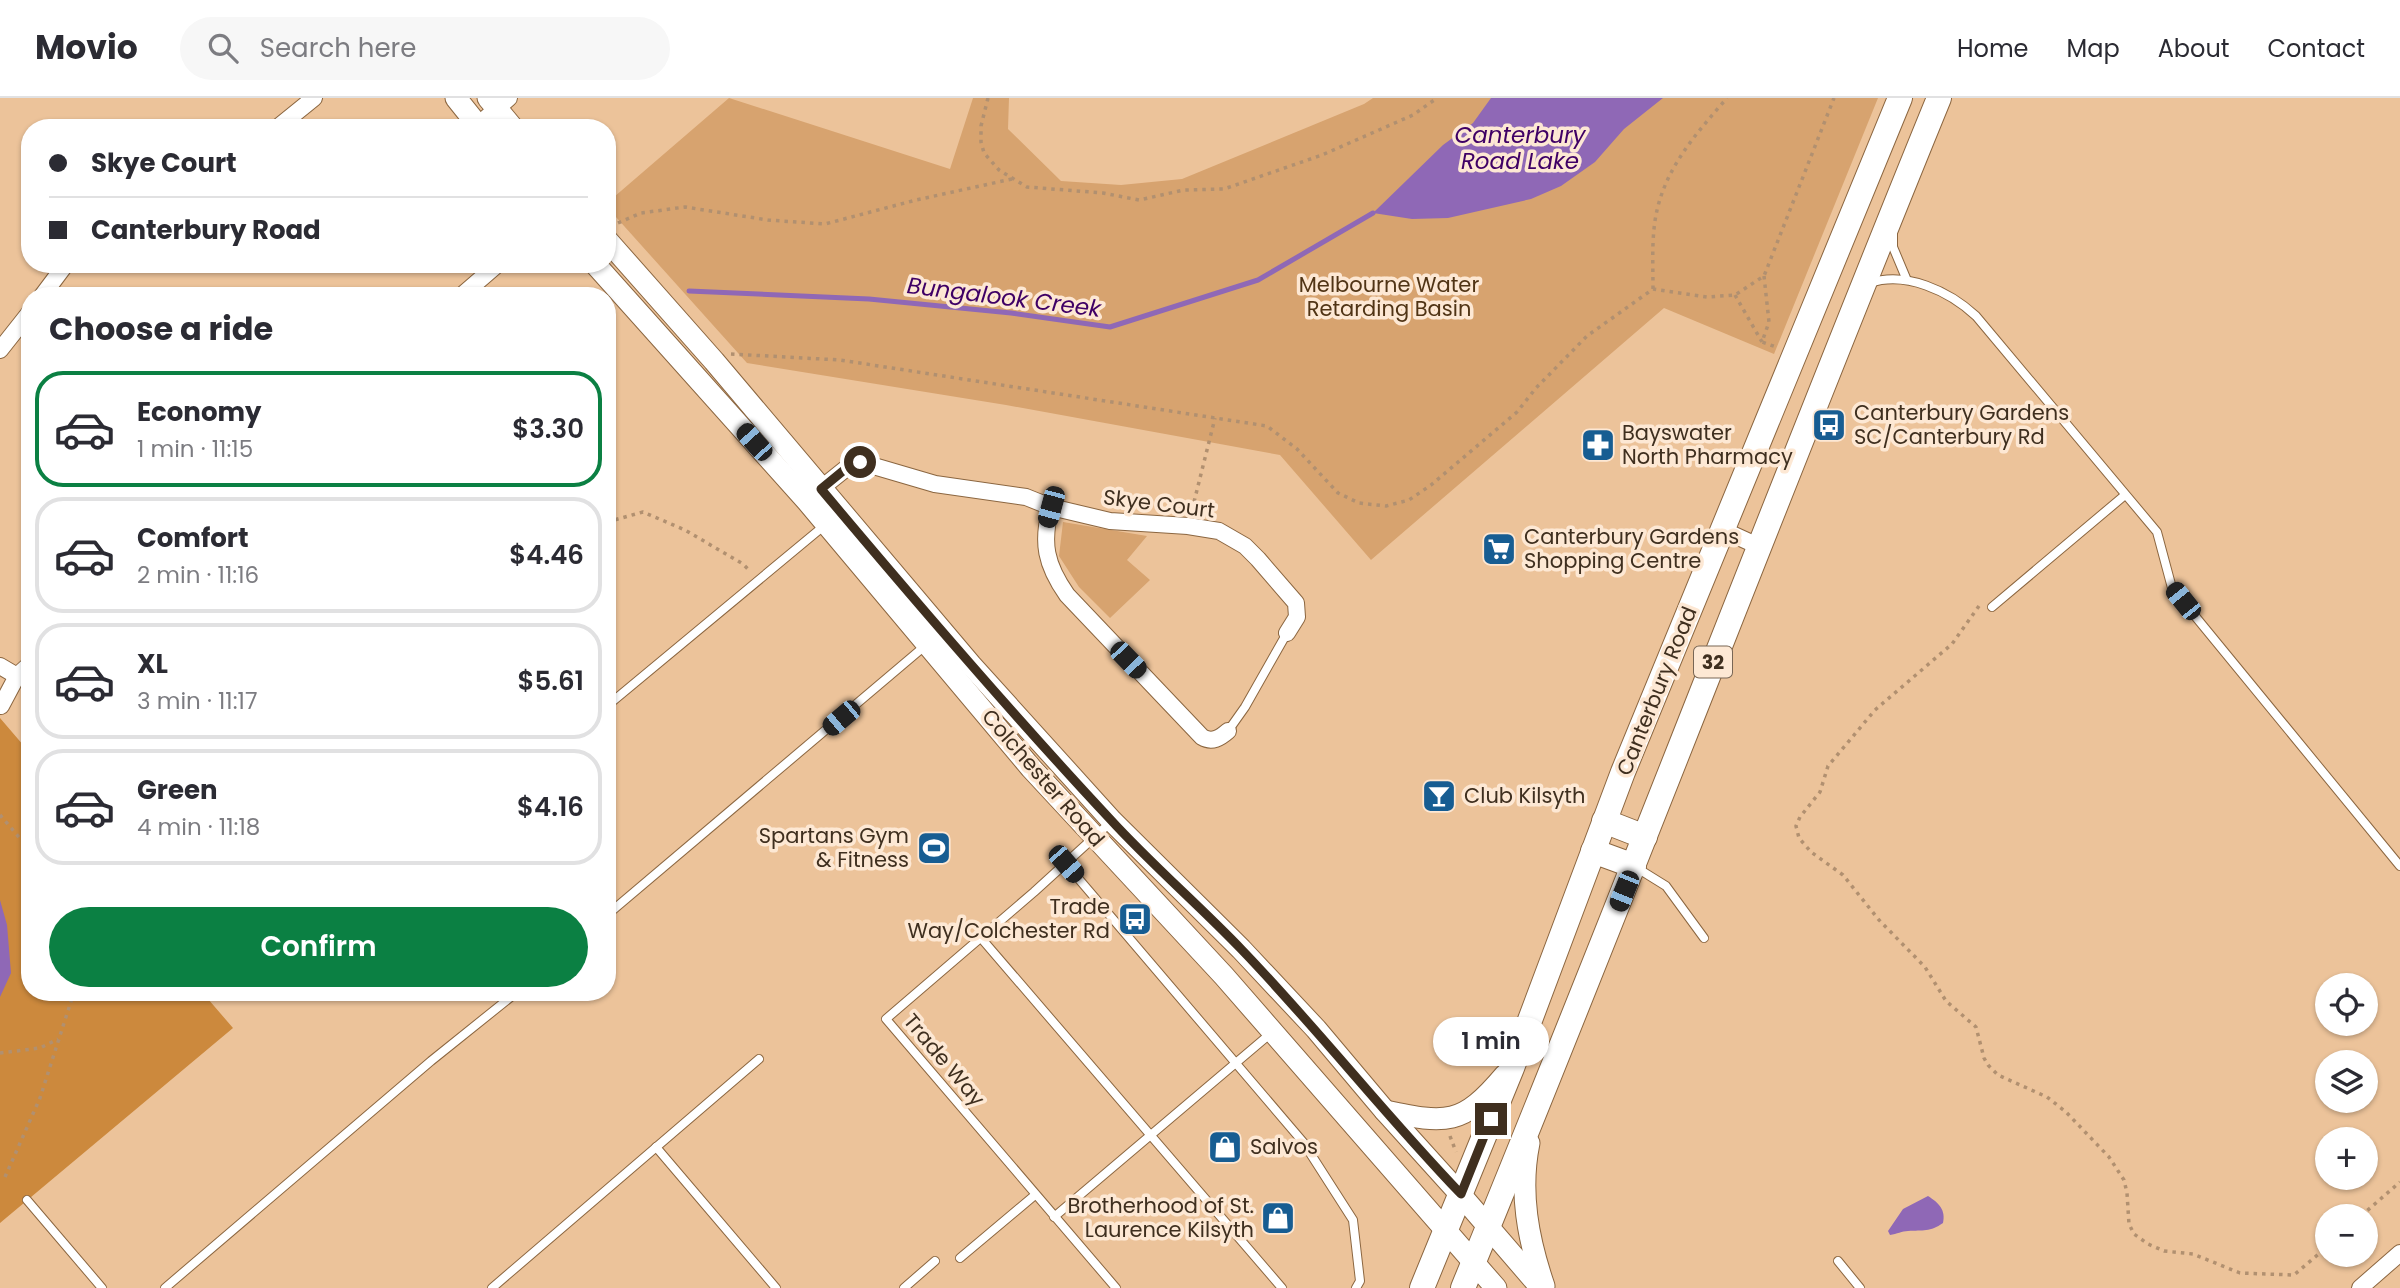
<!DOCTYPE html>
<html lang="en">
<head>
<meta charset="utf-8">
<style>
	:root { --surface:#fff; --page:#f7f7f7; --text:#2b2b33; --muted:#7c7c81; --line:#e1e1e2; --accent:#0b8043 }
	body { margin:0; font-family:Poppins,sans-serif; background:var(--page); color:var(--text); height:100vh; display:flex; flex-direction:column; font-size:26px; white-space:nowrap }
	* { box-sizing:border-box; margin:0 }
	p { font-size:23px; color:var(--muted) }
	.icon { flex:none; width:38px; height:38px; fill:none; stroke:currentColor; stroke-width:2; stroke-linecap:round; stroke-linejoin:round }
	.map { position:relative; flex:1; overflow:hidden }
	.side { position:absolute; left:21px; top:189px; width:595px; height:714px; display:flex; flex-direction:column; background:var(--surface); border-radius:28px; box-shadow:0 2px 5px #0004 }
	.side>* { flex:none }
	.top-card { position:absolute; left:21px; top:21px; width:595px; height:154px; border-radius:28px; box-shadow:0 2px 5px #0004; display:grid; align-content:center; height:154px; padding:0 28px; background:var(--surface) }
	.fabs { position:absolute; left:2315px; top:875px; display:grid; gap:14px }
	.fabs a { display:grid; place-items:center; width:63px; height:63px; border-radius:50%; background:var(--surface); box-shadow:0 2px 5px #0004; font-size:35px }
	.end { position:absolute; width:32px; height:32px; margin:-16px; border:9px solid #3f2f1f; background:#fff; box-shadow:0 0 0 4px #fff }
	.from { border-radius:50% }
	.bubble { position:absolute; height:49px; border-radius:24px; background:var(--surface); box-shadow:0 2px 5px #0004; font-size:23px; font-weight:600; line-height:49px; text-align:center }
	.car { position:absolute; width:21px; height:42px; margin:-21px -10px; border-radius:9px; box-shadow:0 0 5px 2px #0007; background:linear-gradient(#222 24%,#8ab4d8 0 40%,#222 0 76%,#8ab4d8 0 86%,#222 0) }
	.top-card b { display:flex; align-items:center; gap:24px; height:66px; font-size:26px }
	.top-card b+b { border-top:2px solid var(--line) }
	.top-card i { width:18px; height:18px; background:var(--text) }
	ul { padding:0; list-style:none }
	li { display:flex; align-items:center; gap:21px; height:116px; margin:0 14px 10px; padding:0 14px; border:4px solid var(--line); border-radius:28px }
	li div { flex:1 }
	li b { display:block; font-size:26px }
	li em { font-style:normal; font-weight:600 }
	li.selected { border-color:var(--accent) }
	li>.icon { width:63px; height:63px; stroke-width:1.5 }
	h2 { padding:0 28px; font-size:32px; line-height:84px }
	.action { display:flex; gap:14px; margin-top:auto; padding:14px 28px }
	.action a { flex:1; height:80px; border-radius:42px; background:var(--accent); color:#fff; font-size:28px; font-weight:600; line-height:80px; text-align:center }
	header { display:flex; align-items:center; gap:42px; box-sizing:border-box; height:98px; padding:0 35px; background:var(--surface); border-bottom:2px solid var(--line) }
	header strong { font-size:33px }
	nav { display:flex; gap:38px; margin-inline-start:auto; font-size:24px }
	.search { width:490px; height:63px; background:var(--page); display:flex; align-items:center; gap:18px; box-sizing:border-box; padding:0 24px; border-radius:38px; color:var(--muted); font-size:26px }
	.map>svg:first-child { display:block }
	.green { fill:#d7a36f }
	.forest { fill:#cc893d }
	.water { fill:#8f68b6 }
	.lines { fill:none; stroke-linecap:round; stroke-linejoin:round }
	.stream { stroke:#8f68b6; stroke-width:5 }
	.lane-casing { stroke:#8b6640; stroke-width:10 }
	.street-casing { stroke:#8b6640; stroke-width:18 }
	.secondary-casing { stroke:#8b6640; stroke-width:23 }
	.primary-casing { stroke:#8b6640; stroke-width:26 }
	.path { stroke:#b19070; stroke-width:3.5; stroke-dasharray:3.5 5; stroke-linecap:butt }
	.lane { stroke:#fff; stroke-width:8 }
	.street { stroke:#fff; stroke-width:16 }
	.secondary { stroke:#fff; stroke-width:21 }
	.primary { stroke:#fff; stroke-width:24 }
	.route { stroke:#3f2f1f; stroke-width:9 }
	.labels { text-anchor:middle; stroke-width:7; stroke-linejoin:round; paint-order:stroke }
	.shield { fill:#fde8d4; stroke:#786655; stroke-width:2 }
	.shield-label { font-size:19px; font-weight:bold; fill:#3f2f1f }
	.park-label { font-size:21px; fill:#503415; stroke:#fde8d4 }
	.poi-label { font-size:21px; fill:#3f2f1f; stroke:#fde8d4; text-anchor:start }
	.street-label { font-size:21px; fill:#3f2f1f; stroke:#fde8d4 }
	.water-label { font-size:23px; font-style:italic; fill:#3f0065; stroke:#fde8d4 }
</style>
</head>
<body>
<header>
<strong>Movio</strong>
<div class="search"><svg class="icon" aria-label="search" viewBox="0 0 24 24"><circle cx="10" cy="10" r="6"/><path d="M15 15l6 6"/></svg>Search here</div>
<nav><a>Home</a><a>Map</a><a>About</a><a>Contact</a></nav>
</header>
<div class="map">
<svg width="2400" height="1190" viewBox="0 0 2400 1190">
	<rect width="100%" height="100%" fill="#ecc39a"/>
	<g class="green">
		<path d="M729,0L950,71L973,0H1009L1008,31L1061,83L1121,87L1182,81L1364,6L1373,0H1878L1774,256L1664,210L1371,462L1280,357L1006,307L747,265L607,109V105Z"/>
		<path d="M1063,424L1147,438L1127,462L1150,482L1110,520L1079,489L1059,458Z"/>
	</g>
	<path class="forest" d="M0,620L30,655V894H202L233,930L0,1125Z"/>
	<g class="water">
		<path d="M1491,0H1663L1624,31L1595,64L1561,88L1531,101L1448,120L1412,121L1373,115L1443,47L1473,25Z"/>
		<path d="M0,802L7,827L11,875L0,899Z"/>
		<path d="M1928,1098C1939,1105 1946,1112 1943,1125C1930,1134 1923,1132 1908,1133C1902,1133 1897,1136 1890,1137L1888,1133L1903,1111Z"/>
	</g>
	<g class="lines">
		<path class="stream" d="M689,193L869,201L1011,215L1110,229L1258,182L1373,115"/>
		<g class="lane-casing">
			<g id="lane">
				<path d="M1893,135V149L1906,180"/>
				<path d="M1870,185C1906,173 1949,193 1976,218L2157,434L2172,490L2400,768"/>
				<path d="M1992,509L2125,397"/>
				<path d="M607,608L825,427"/>
				<path d="M1228,633L1245,609L1287,535"/>
				<path d="M1112,723L1034,794L886,921L1116,1190"/>
				<path d="M1066,766L1303,1044L1353,1122L1360,1183L1356,1190"/>
				<path d="M1637,770L1666,788L1704,840"/>
				<path d="M607,817L926,547"/>
				<path d="M981,840L1282,1190"/>
				<path d="M656,1049L776,1190"/>
				<path d="M27,1102L102,1190"/>
				<path d="M1054,1119L1270,936"/>
				<path d="M960,1160L1035,1097"/>
				<path d="M1838,1163L1860,1190"/>
				<path d="M165,1190L431,963L517,894"/>
				<path d="M492,1190L759,961"/>
				<path d="M904,1190L935,1163"/>
			</g>
		</g>
		<g class="street-casing">
			<g id="street">
				<path d="M478,27L509,0"/>
				<path d="M277,30L314,0"/>
				<path d="M42,198L66,166"/>
				<path d="M461,198L498,166"/>
				<path d="M0,252L30,214"/>
				<path d="M814,396L849,368L860,364L935,386L1026,399L1051,409L1110,423L1188,428L1219,433L1245,448L1258,461L1296,505L1297,519L1287,535"/>
				<path d="M1051,409C1041,445 1046,467 1067,497L1202,639C1212,645 1220,640 1228,633"/>
				<path d="M1723,432L1758,448"/>
				<path d="M0,568L17,578"/>
				<path d="M1,608L17,578L30,566"/>
				<path d="M2360,1190L2400,1155"/>
			</g>
		</g>
		<g class="secondary-casing">
			<g id="secondary">
				<path d="M456,0L480,30"/>
				<path d="M488,0L513,30"/>
				<path d="M607,142L714,263L971,567L1112,723L1241,851L1316,931L1385,1013L1460,1096L1541,1190"/>
				<path d="M595,166L807,403L1031,670L1224,878L1496,1190"/>
				<path d="M1385,1013C1447,1026 1462,1028 1505,977"/>
				<path d="M1529,1045C1519,1094 1528,1141 1544,1188"/>
			</g>
		</g>
		<g class="primary-casing">
			<g id="primary">
				<path d="M1604,723L1645,739"/>
				<path d="M1593,753L1634,768"/>
				<path d="M1422,1190L1512,970L1623,674L1900,0"/>
				<path d="M1463,1190C1626,795 1777,396 1939,0"/>
			</g>
		</g>
		<g class="path">
			<path d="M988,0L981,28V44L984,55L999,72L1027,89L1103,95L1139,102L1184,92L1224,91L1322,57L1413,17L1437,0"/>
			<path d="M618,125L641,115L685,109L768,122L825,126L916,102L1012,81"/>
			<path d="M1764,178L1769,224L1762,244L1776,249"/>
			<path d="M1653,191C1653,171 1652,150 1654,131C1659,77 1693,39 1727,0"/>
			<path d="M1735,197L1762,244"/>
			<path d="M731,256L840,262L1267,328L1297,351L1338,395L1359,405L1386,408L1409,402L1431,387L1517,314L1536,290L1587,238L1653,191L1707,199L1735,197L1764,178L1834,0"/>
			<path d="M1192,412L1215,320"/>
			<path d="M607,424L643,414L685,432L743,466L750,473"/>
			<path d="M607,428L609,438L607,447"/>
			<path d="M1979,508L1952,546L1875,612L1828,668L1820,694L1800,719L1796,728L1799,740L1811,754L1843,777L1879,822L1925,869L1946,903L1976,929L1984,960L1988,967L1998,977L2047,999L2066,1014L2109,1059L2124,1082L2127,1095L2129,1126L2134,1136L2148,1146L2164,1153L2193,1156L2240,1175L2294,1177L2328,1148"/>
			<path d="M0,717L30,752"/>
			<path d="M0,955L40,950L58,941"/>
			<path d="M1450,1038L1456,1054"/>
			<path d="M5,1079L40,1000L74,894"/>
			<path d="M2361,1118L2400,1084"/>
		</g>
		<use href="#lane" class="lane"/>
		<use href="#street" class="street"/>
		<use href="#secondary" class="secondary"/>
		<use href="#primary" class="primary"/>
	</g>
	<g class="lines">
		<path class="route" d="M860,364L849,368L821,391C915,503 1010,614 1110,721C1152,767 1199,807 1242,852C1318,931 1385,1017 1461,1096L1491,1021"/>
	</g>
	<defs>
		<g id="bus-square" transform="scale(1.75)"><rect x="-9" y="-9" width="18" height="18" rx="4" fill="#175d92" stroke="#fde8d4"/><path d="M-5-6H5V4H4V6H2V4H-2V6H-4V4H-5ZM-3.5-4V0h7V-4ZM-3.5 1.2v1.5H-2V1.2ZM2 1.2v1.5H3.5V1.2Z" fill="#fff"/></g>
		<g id="pharmacy-square" transform="scale(1.75)"><rect x="-9" y="-9" width="18" height="18" rx="4" fill="#175d92" stroke="#fde8d4"/><path d="M-2-6h4v4h4v4h-4v4h-4v-4h-4v-4h4Z" fill="#fff"/></g>
		<g id="supermarket-square" transform="scale(1.75)"><rect x="-9" y="-9" width="18" height="18" rx="4" fill="#175d92" stroke="#fde8d4"/><path d="M-6-5.5h2.5l.6 2H6L4.5 2H-2.5L-4.4-4H-6ZM-1.5 3.2a1.3 1.3 0 1 0 .1 0ZM3 3.2a1.3 1.3 0 1 0 .1 0Z" fill="#fff"/></g>
		<g id="bar-square" transform="scale(1.75)"><rect x="-9" y="-9" width="18" height="18" rx="4" fill="#175d92" stroke="#fde8d4"/><path d="M-6-5H6L.8 .8V4.5H3.5V6h-7V4.5H-.8V.8Z" fill="#fff"/></g>
		<g id="stadium-square" transform="scale(1.75)"><rect x="-9" y="-9" width="18" height="18" rx="4" fill="#175d92" stroke="#fde8d4"/><path d="M0-5a6.5 5 0 1 0 0 10a6.5 5 0 1 0 0-10ZM-3.5-1.8h7v3.6h-7Z" fill="#fff"/></g>
		<g id="shop-square" transform="scale(1.75)"><rect x="-9" y="-9" width="18" height="18" rx="4" fill="#175d92" stroke="#fde8d4"/><path d="M-5-2.5h2.3a2.7 3.5 0 0 1 5.4 0H5L5.5 6h-11ZM-1.5-2.5h3a1.5 2.3 0 0 0-3 0Z" fill="#fff"/></g>
	</defs>
	<g fill-rule="evenodd">
		<use href="#bus-square" x="1829" y="327"/>
		<use href="#pharmacy-square" x="1598" y="347"/>
		<use href="#supermarket-square" x="1499" y="451"/>
		<use href="#bar-square" x="1439" y="698"/>
		<use href="#stadium-square" x="934" y="750"/>
		<use href="#bus-square" x="1135" y="821"/>
		<use href="#shop-square" x="1225" y="1049"/>
		<use href="#shop-square" x="1278" y="1120"/>
	</g>
	<g class="labels">
		<rect class="shield" x="1694" y="548.5" width="38" height="31" rx="5"/>
		<g class="shield-label">
			<text x="1713" y="571">32</text>
		</g>
		<g class="park-label">
			<text x="1389" y="194">Melbourne Water<tspan x="1389" dy="24">Retarding Basin</tspan></text>
		</g>
		<g class="poi-label">
			<text x="1854" y="322">Canterbury Gardens<tspan x="1854" dy="24">SC/Canterbury Rd</tspan></text>
			<text x="1622" y="342">Bayswater<tspan x="1622" dy="24">North Pharmacy</tspan></text>
			<text x="1524" y="446">Canterbury Gardens<tspan x="1524" dy="24">Shopping Centre</tspan></text>
			<text x="1464" y="705">Club Kilsyth</text>
			<text x="909" y="745" text-anchor="end">Spartans Gym<tspan x="909" dy="24">&amp; Fitness</tspan></text>
			<text x="1110" y="816" text-anchor="end">Trade<tspan x="1110" dy="24">Way/Colchester Rd</tspan></text>
			<text x="1250" y="1056">Salvos</text>
			<text x="1254" y="1115" text-anchor="end">Brotherhood of St.<tspan x="1254" dy="24">Laurence Kilsyth</tspan></text>
		</g>
		<g class="street-label">
			<text transform="translate(1159 406) rotate(7)" y="7">Skye Court</text>
			<text transform="translate(1657 593) rotate(-68)" y="7">Canterbury Road</text>
			<text transform="translate(1043 680) rotate(49)" y="7">Colchester Road</text>
			<text transform="translate(944 962) rotate(50)" y="7">Trade Way</text>
		</g>
		<g class="water-label">
			<text x="1520" y="45">Canterbury<tspan x="1520" dy="26">Road Lake</tspan></text>
			<text transform="translate(1004 199) rotate(7)" y="8">Bungalook Creek</text>
		</g>
	</g>
</svg>
<div class="fabs">
<a><svg class="icon" aria-label="locate" viewBox="0 0 24 24"><circle cx="12" cy="12" r="6"/><path d="M12 2v4M12 18v4M2 12h4M18 12h4"/></svg></a>
<a><svg class="icon" aria-label="layers" viewBox="0 0 24 24"><path d="M12 4l9 5-9 5-9-5zM3 14l9 5 9-5"/></svg></a>
<a>+</a>
<a>−</a>
</div>
<i class="end from" style="left:860px;top:364px"></i>
<i class="end" style="left:1491px;top:1021px"></i>
<div class="bubble" style="left:1433px;top:919px;width:116px">1 min</div>
<i class="car" style="left:754px;top:344px;rotate:318deg"></i>
<i class="car" style="left:1051px;top:409px;rotate:195deg"></i>
<i class="car" style="left:2183px;top:503px;rotate:321deg"></i>
<i class="car" style="left:1128px;top:562px;rotate:136deg"></i>
<i class="car" style="left:841px;top:620px;rotate:230deg"></i>
<i class="car" style="left:1066px;top:766px;rotate:139deg"></i>
<i class="car" style="left:1624px;top:793px;rotate:202deg"></i>
<div class="top-card">
<b><i class="from"></i>Skye Court</b>
<b><i></i>Canterbury Road</b>
</div>
<section class="side">
<h2>Choose a ride</h2>
<ul>
<li class="selected"><svg class="icon" aria-label="car" viewBox="0 0 24 24"><path d="M5 17H2v-5l4-1 3-4h7l3 4 3 1v5h-3M9 17h6M6 11h13"/><circle cx="7" cy="17" r="2"/><circle cx="17" cy="17" r="2"/></svg><div><b>Economy</b><p>1 min · 11:15</p></div><em>$3.30</em></li>
<li><svg class="icon" aria-label="car" viewBox="0 0 24 24"><path d="M5 17H2v-5l4-1 3-4h7l3 4 3 1v5h-3M9 17h6M6 11h13"/><circle cx="7" cy="17" r="2"/><circle cx="17" cy="17" r="2"/></svg><div><b>Comfort</b><p>2 min · 11:16</p></div><em>$4.46</em></li>
<li><svg class="icon" aria-label="car" viewBox="0 0 24 24"><path d="M5 17H2v-5l4-1 3-4h7l3 4 3 1v5h-3M9 17h6M6 11h13"/><circle cx="7" cy="17" r="2"/><circle cx="17" cy="17" r="2"/></svg><div><b>XL</b><p>3 min · 11:17</p></div><em>$5.61</em></li>
<li><svg class="icon" aria-label="car" viewBox="0 0 24 24"><path d="M5 17H2v-5l4-1 3-4h7l3 4 3 1v5h-3M9 17h6M6 11h13"/><circle cx="7" cy="17" r="2"/><circle cx="17" cy="17" r="2"/></svg><div><b>Green</b><p>4 min · 11:18</p></div><em>$4.16</em></li>
</ul>
<div class="action"><a>Confirm</a></div>
</section>
</div>
</body>
</html>
